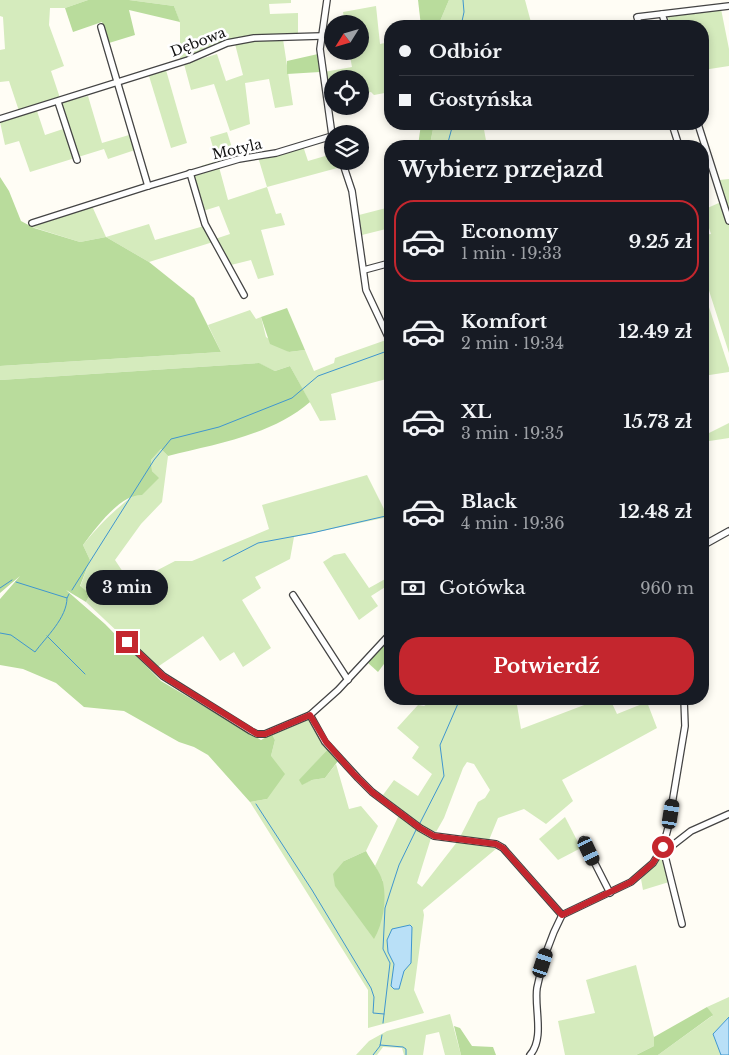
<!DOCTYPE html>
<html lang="pl">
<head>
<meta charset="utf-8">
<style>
	:root { --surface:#171b24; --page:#20242c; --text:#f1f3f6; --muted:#9ea1a6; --line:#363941; --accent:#c4262e }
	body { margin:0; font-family:"Libre Baskerville",serif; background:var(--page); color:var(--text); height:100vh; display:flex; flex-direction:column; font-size:19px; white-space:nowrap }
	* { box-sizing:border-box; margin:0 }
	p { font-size:16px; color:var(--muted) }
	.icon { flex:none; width:28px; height:28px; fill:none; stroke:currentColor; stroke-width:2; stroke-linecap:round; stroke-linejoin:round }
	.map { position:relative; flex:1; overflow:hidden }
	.side { position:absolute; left:384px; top:140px; width:325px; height:565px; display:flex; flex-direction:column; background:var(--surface); border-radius:20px; box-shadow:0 2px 8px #0003 }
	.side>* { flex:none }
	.banner { position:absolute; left:384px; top:20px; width:325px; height:110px; border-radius:20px; box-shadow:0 2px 8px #0003; display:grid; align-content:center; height:110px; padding:0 15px; background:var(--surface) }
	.needle { width:32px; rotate:233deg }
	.fabs { position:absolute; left:324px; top:15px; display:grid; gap:10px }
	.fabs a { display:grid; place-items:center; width:45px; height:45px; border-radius:50%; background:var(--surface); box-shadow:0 2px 8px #0003; font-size:25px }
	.end { position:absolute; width:22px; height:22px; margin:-11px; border:6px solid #c4262e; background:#fff; box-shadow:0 0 0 2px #fff }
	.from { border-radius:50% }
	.bubble { position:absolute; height:35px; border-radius:18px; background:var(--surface); box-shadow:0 2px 8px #0003; font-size:16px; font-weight:800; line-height:35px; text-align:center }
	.car { position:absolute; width:15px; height:30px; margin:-15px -8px; border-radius:6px; box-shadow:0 0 4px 1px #0007; background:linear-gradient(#222 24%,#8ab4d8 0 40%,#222 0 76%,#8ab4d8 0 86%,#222 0) }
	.banner b { display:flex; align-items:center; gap:18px; height:48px; font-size:19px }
	.banner b+b { border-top:1px solid var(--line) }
	.banner i { width:12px; height:12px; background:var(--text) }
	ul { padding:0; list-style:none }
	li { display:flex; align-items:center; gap:15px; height:82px; margin:0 10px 8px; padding:0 5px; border:2px solid transparent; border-radius:20px }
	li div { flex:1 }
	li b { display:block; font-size:19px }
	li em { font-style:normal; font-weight:800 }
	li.on { border-color:var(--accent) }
	li>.icon { width:45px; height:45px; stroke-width:1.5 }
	h2 { padding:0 15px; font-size:22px; line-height:60px }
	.pay { display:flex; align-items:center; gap:12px; height:55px; padding:0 15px; font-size:19px }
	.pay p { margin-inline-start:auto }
	.action { display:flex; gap:10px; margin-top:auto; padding:10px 15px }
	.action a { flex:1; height:58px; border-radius:20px; background:var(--accent); color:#fff; font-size:20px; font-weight:800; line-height:58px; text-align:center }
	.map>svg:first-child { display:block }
	.green { fill:#d5ebbd }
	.forest { fill:#b9dc9c }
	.water { fill:#b9e0f7; stroke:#3f96cf }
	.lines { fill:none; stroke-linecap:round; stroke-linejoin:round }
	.stream { stroke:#3f96cf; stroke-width:1 }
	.minor-casing { stroke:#444; stroke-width:8 }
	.minor { stroke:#fff; stroke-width:5.5 }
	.route { stroke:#c4262e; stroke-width:6 }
	.labels { text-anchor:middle; stroke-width:5; stroke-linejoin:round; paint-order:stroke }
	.street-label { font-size:14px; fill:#111; stroke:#fff }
</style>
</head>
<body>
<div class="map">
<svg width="729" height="1055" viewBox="0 0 729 1055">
	<rect width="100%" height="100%" fill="#fffdf5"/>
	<g class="green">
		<path d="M0,0H88L65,8H50L49,25L64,66L51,71L60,98L19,111L9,81L0,82V50L5,49L3,17L0,16Z"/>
		<path d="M129,0H291V3L269,4L270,14L298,13V34L243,36L222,42L180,61V23L174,6Z"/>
		<path d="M449,0H525L532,26H438Z"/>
		<path d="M376,6L380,44L390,42V92L374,95L371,92L360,94V79H332V100L329,101L324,72L352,67L349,51H360V24H345L343,12Z"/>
		<path d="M721,9L729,49V66L703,70L702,26H669L668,16Z"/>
		<path d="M283,39L293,105L275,108L269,79L245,83L250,124L230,131L214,84L191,90L184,64L217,54L226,81L243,75L235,44L249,40Z"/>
		<path d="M166,70L187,143L171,148L149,76Z"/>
		<path d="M88,96L102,143L129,135L135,150L108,159L104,149L30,172L19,141L5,145L0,122L37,111L45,135L63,129L55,104Z"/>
		<path d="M434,124H483L487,146H425L430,144Z"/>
		<path d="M227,132L234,154L233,159L202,167L201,166L217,161L210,137Z"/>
		<path d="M303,146L308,161L332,154V161H339L341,167L267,187L276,214L281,213L285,225L261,230L274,275L258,279L251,260L231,265L215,239L230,234L219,206L203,211L194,173L219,167L228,200L267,187L258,157Z"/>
		<path d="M729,179V353L703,272L702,235L711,234L703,210L721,202L719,180Z"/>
		<path d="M92,206L106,237L149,224L155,240L204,226L213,242L149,262L106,237L80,242L29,226Z"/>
		<path d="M390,207V228L362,235L359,215Z"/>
		<path d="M702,286L729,368V372L703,376Z"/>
		<path d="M250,310L256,319L261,317L266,337L289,352L305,350L314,371L334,363L335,358L386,340L390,349V378L331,394L336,420L320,421L290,366L275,371L258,363L0,380V366L221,352L208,325Z"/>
		<path d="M729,423V438L703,442V436Z"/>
		<path d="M161,449L168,456L162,502L141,524L115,560L131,584L175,561H192L269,529L262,505L367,475L388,517L294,537L290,559L255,577L261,588L242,600L271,648L243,667L234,652L220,661L203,636L156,668L86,602L90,594L80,587L90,560L83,545C107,515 127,499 158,478L152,471L151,460Z"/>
		<path d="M345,553L369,588L387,578L390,584L371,596L378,606L359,620L323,562L334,555Z"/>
		<path d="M428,699H516L521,729L600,699H610L617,714L647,702L657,728L562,780L573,801L546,824L524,809L498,818L489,840L460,837L478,802L485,798L490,790L474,764L467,762L463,768L444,818L436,832L425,828L383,795L394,780L418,796L432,774L412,758L419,747L397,728L418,705L424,706L429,703Z"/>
		<path d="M308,718L328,749L300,780L302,784L312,780L325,778L336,764L349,809L361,806L378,826L366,851L344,861L383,881L375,866L399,815L431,838L417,883L422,887L457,842L487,844L497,848L423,910L424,915L414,990L424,1013L368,1028V990L250,802L267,799L271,756L275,740L272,734Z"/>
		<path d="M565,817L581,848L558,860L539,839Z"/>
		<path d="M662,856L669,882L643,890L641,879Z"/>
		<path d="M636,965L654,1037V1046L636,1055H565L558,1021L595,1013L586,980Z"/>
		<path d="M729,997V1017L713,1034L721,1055H658L712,1016L707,1007Z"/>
		<path d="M450,1014L461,1055H445L439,1032L426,1035L423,1055H404L402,1048L383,1047L377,1055H356L369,1041L387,1031Z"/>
	</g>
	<g class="forest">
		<path d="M88,0H129L174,6L180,22L129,10L135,35L109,43L102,22L73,32L65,8Z"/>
		<path d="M418,0H449L438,26H421Z"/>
		<path d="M318,54L320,72L287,74V61Z"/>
		<path d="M421,124H434L430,144L418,146Z"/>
		<path d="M0,177L9,191L21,221L34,228L80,242L106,237L149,262L194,298L221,352L0,366Z"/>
		<path d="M287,308L305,350L289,352L270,344L261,317Z"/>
		<path d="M259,363L275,371L290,366L310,402C272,435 216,444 168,456L161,449L151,460L152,471L159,478L142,495C120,494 96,528 83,545L90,560L80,586L90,594L86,602L66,590L105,624L161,681L261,740L272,734L275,740L271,756L285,774L267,799L250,802L208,755L194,747L179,742L124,711L84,707L56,683L23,669L0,665V599L20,576L0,593V380Z"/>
		<path d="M383,646L390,652V656L378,672L367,662Z"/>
		<path d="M328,749L338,761L325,778L312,780L302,785L299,780Z"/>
		<path d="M366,851C371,861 380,871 383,882C387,900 383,924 374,939L335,886L333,874L344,861Z"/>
		<path d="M707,1007L713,1015L658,1055H636L654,1046V1037Z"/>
		<path d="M454,1026L460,1028L472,1046L493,1047L496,1055H461Z"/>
	</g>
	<g class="water">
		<path d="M410,925L412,927L411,963L404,971L399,989H394L391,986L394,964L388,952L387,940L392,929Z"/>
		<path d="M729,1017V1055H721L713,1034Z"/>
	</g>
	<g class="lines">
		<g class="stream">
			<path d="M461,26L464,12L463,0"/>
			<path d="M447,146L453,124"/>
			<path d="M223,561L258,543L312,533L390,515"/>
			<path d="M16,582L67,598L69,594"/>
			<path d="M0,588L12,580"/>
			<path d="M72,590L154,460L171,439L219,427L292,398L318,376L390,350"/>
			<path d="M0,633L11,635L35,652C46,637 67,618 67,598"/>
			<path d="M47,636L85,674"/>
			<path d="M256,804L312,890L371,988L374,997L373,1013L384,1014"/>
			<path d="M420,823L444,776L440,745L460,699"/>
			<path d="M383,1023L390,963L383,949L385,908L399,865L416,830"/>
			<path d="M380,1045L403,1047L406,1049V1055"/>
			<path d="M373,1055L380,1046L382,1035"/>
		</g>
		<g class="minor-casing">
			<g id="minor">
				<path d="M327,0L320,49L332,135"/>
				<path d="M662,14L666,26"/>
				<path d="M640,26L637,17L729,6"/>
				<path d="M101,27L148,186"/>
				<path d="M58,102L77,160"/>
				<path d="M0,119L188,60L227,43L254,38L321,36"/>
				<path d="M672,124L679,146"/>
				<path d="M698,124L729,221"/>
				<path d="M342,161L352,191L366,290L390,341"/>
				<path d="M190,173L205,224L244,295"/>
				<path d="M32,223L148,186L239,159L276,153L332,136"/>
				<path d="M364,270L390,263"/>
				<path d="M702,546L729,531"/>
				<path d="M293,595L348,680"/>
				<path d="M127,642L163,676L251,731L257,734H265L310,715L338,690L390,634"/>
				<path d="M310,715L325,742L358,778L372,792L420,828L434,836L496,844L503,848L562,915"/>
				<path d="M583,840L610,893"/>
				<path d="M663,847L673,845L691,831L729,814"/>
				<path d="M660,852L665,856L682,924"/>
				<path d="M562,915L631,882L653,863L663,847L668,828L685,726L684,699"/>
				<path d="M530,1055C545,1038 534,1008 537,988C542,962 550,938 562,915"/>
			</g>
		</g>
		<use href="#minor" class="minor"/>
	</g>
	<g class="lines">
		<path class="route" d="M127,642L163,676L257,734H265L310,715L326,742L353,773L372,792L420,828L434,836L496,844L503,848L562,915L631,882L653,863L663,847"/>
	</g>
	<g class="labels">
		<g class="street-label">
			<text transform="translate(198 42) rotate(-21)" y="5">Dębowa</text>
			<text transform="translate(237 149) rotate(-13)" y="5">Motyla</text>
		</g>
	</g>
</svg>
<div class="fabs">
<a><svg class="needle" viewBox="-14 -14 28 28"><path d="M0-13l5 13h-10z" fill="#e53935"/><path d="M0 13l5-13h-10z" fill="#9ea1a6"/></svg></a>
<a><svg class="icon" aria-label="locate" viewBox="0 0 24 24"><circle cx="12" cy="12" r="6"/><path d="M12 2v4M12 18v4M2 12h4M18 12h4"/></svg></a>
<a><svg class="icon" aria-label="layers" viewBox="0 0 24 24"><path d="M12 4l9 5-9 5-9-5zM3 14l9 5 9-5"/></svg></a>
</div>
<i class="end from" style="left:663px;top:847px"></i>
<i class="end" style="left:127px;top:642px"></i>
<div class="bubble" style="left:86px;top:570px;width:82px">3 min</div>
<i class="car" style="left:671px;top:814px;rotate:9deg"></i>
<i class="car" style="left:589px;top:851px;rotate:155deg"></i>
<i class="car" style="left:543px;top:963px;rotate:18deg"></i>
<div class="banner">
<b><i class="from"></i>Odbiór</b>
<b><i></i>Gostyńska</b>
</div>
<section class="side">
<h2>Wybierz przejazd</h2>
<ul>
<li class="on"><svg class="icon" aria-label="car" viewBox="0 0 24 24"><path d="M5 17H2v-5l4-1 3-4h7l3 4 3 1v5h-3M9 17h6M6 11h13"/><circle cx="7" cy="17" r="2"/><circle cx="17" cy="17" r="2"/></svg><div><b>Economy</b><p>1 min · 19:33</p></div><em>9.25 zł</em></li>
<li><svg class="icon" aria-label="car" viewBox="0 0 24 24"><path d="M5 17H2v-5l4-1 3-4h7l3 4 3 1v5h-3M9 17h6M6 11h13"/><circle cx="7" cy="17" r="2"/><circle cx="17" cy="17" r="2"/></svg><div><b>Komfort</b><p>2 min · 19:34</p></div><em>12.49 zł</em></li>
<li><svg class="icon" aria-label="car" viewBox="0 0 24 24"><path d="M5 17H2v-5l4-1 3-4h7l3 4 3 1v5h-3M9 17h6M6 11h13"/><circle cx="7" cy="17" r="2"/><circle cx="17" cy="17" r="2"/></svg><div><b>XL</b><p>3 min · 19:35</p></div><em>15.73 zł</em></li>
<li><svg class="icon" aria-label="car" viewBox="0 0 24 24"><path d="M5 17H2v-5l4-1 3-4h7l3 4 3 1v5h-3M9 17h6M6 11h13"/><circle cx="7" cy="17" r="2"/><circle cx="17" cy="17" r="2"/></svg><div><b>Black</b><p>4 min · 19:36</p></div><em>12.48 zł</em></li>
</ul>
<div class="pay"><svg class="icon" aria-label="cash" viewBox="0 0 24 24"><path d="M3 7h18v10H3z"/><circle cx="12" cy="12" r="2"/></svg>Gotówka<p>960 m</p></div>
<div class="action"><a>Potwierdź</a></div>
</section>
</div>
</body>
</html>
